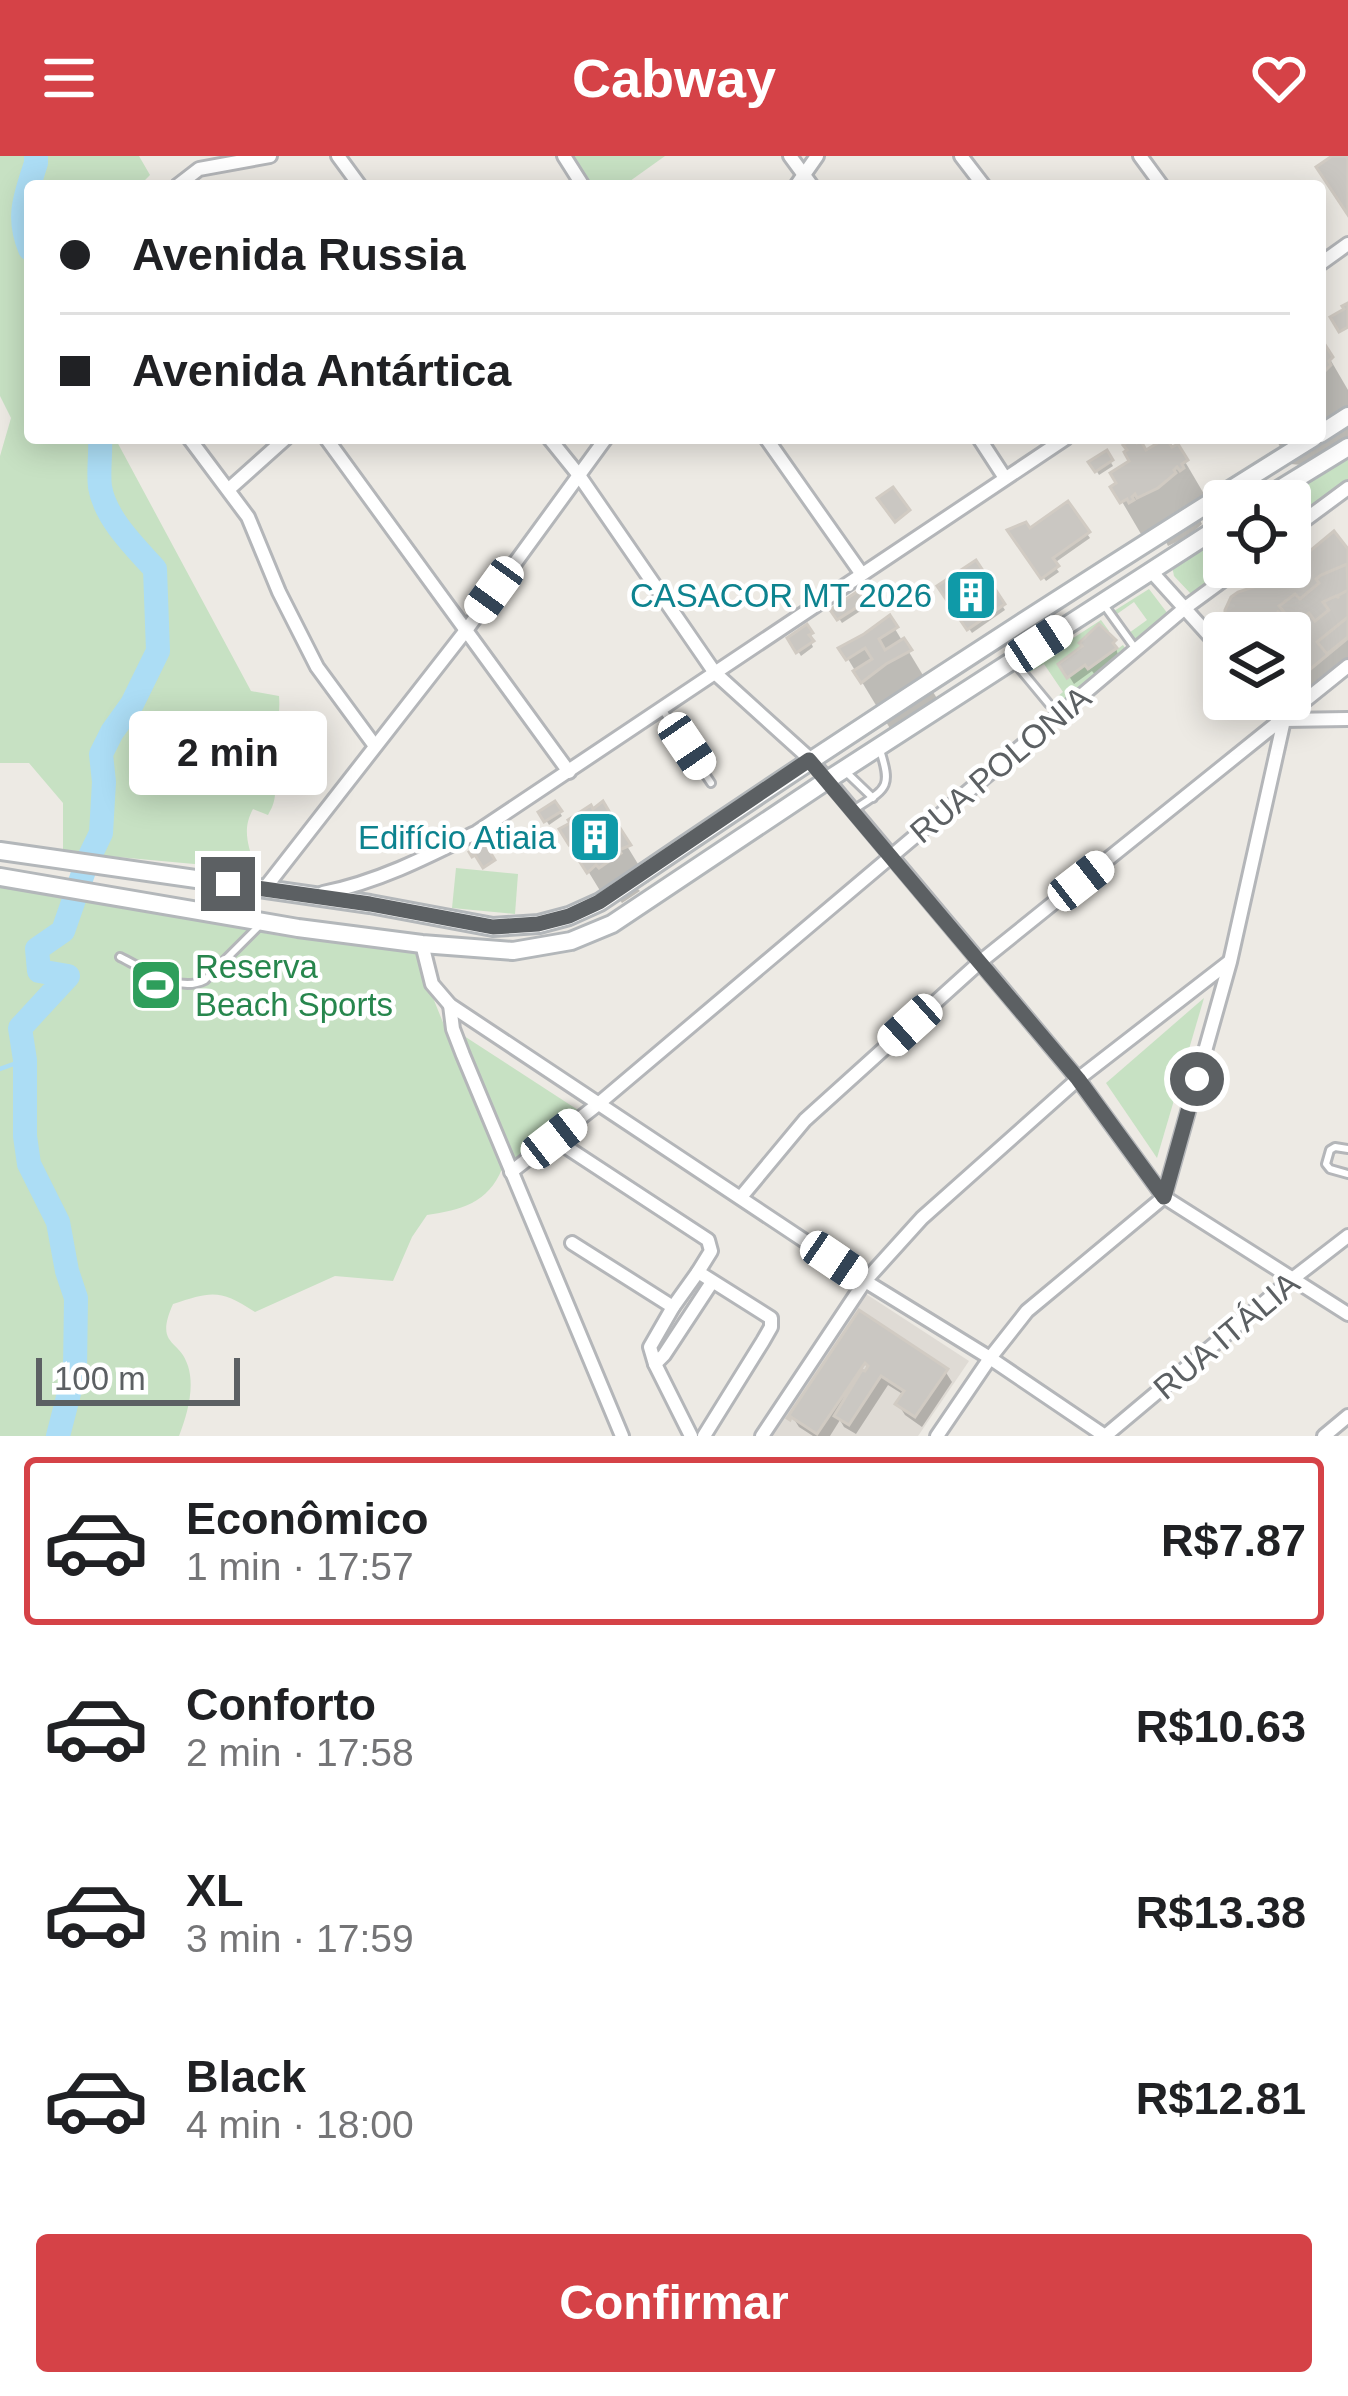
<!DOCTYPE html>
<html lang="pt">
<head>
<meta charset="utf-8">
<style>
	:root { --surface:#fff; --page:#f6f6f6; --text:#202124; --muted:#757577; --line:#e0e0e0; --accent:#d54247 }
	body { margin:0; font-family:Arial,sans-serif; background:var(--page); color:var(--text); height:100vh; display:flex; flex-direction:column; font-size:45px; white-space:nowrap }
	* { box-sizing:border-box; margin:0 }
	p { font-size:39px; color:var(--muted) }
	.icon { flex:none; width:66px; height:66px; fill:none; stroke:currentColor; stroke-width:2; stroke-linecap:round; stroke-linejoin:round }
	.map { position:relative; height:1280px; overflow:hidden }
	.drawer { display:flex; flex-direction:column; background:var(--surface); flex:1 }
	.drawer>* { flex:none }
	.hud { position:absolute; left:24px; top:24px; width:1302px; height:264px; border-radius:12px; box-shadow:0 6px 30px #0003; display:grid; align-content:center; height:264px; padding:0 36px; background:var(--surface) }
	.fabs { position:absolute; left:1203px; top:324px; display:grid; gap:24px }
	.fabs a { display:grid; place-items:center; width:108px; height:108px; border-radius:12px; background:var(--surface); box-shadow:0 6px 30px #0003; font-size:60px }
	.scale { position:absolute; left:36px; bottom:30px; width:204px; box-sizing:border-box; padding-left:12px; border:6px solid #5c6063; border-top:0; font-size:33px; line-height:42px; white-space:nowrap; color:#5c6063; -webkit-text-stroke:9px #fff; paint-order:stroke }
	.end { position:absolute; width:54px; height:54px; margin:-27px; border:15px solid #5c6063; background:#fff; box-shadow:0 0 0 6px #fff }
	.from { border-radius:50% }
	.bubble { position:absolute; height:84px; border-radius:12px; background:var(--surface); box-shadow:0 6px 30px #0003; font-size:39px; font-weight:700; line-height:84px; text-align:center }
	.car { position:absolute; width:36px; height:72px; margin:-36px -18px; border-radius:15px; box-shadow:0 0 9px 3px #0007; background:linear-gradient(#fff 24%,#345 0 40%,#fff 0 76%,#345 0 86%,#fff 0) }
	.hud b { display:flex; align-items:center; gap:42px; height:114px; font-size:45px }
	.hud b+b { border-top:3px solid var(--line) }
	.hud i { width:30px; height:30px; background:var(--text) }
	ul { padding:21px 0 0; list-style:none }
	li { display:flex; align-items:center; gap:36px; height:168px; margin:0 24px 18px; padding:0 12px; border:6px solid transparent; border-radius:12px }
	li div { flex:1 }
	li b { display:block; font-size:45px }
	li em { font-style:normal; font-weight:700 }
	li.selected { border-color:var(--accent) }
	li>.icon { width:108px; height:108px; stroke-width:1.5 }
	.cta { display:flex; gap:24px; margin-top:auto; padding:24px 36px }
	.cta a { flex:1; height:138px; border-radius:12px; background:var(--accent); color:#fff; font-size:48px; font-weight:700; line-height:138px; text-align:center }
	header { display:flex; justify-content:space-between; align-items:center; height:156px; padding:0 36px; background:var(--accent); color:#fff; font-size:54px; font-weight:700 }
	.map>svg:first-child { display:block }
	.education { fill:#dfdbd5 }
	.green { fill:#c7e1c3 }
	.shadow { fill:#0003; fill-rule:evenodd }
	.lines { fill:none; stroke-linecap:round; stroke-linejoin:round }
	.stream { stroke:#acddf5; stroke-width:4.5 }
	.river { stroke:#acddf5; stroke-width:24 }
	.building { fill:#cac7c2; stroke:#d1cbc3; stroke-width:3 }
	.service-casing { stroke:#b4b6b9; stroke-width:12 }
	.minor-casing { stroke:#b4b6b9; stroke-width:18 }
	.secondary-casing { stroke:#b3b7ba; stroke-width:22 }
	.service { stroke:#fff; stroke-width:6 }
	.minor { stroke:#fff; stroke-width:12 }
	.secondary { stroke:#fff; stroke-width:16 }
	.route { stroke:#5c6063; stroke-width:15 }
	.labels { text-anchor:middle; stroke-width:9; stroke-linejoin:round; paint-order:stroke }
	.culture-label { font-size:33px; fill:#0d838f; stroke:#fff; text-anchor:end }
	.street-label { font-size:33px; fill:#5c6063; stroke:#fff }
	.leisure-label { font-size:33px; fill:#27864d; stroke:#fff; text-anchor:start }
</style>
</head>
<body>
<header><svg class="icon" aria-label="menu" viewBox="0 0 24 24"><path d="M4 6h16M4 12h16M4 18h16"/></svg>Cabway<svg class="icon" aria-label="heart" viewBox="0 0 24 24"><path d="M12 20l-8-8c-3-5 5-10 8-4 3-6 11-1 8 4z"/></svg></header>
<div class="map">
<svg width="1348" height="1280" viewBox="0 0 1348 1280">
	<rect width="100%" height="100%" fill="#edeae4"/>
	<path class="education" d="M866,1138L969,1205L918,1280H771Z"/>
	<g class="green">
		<path d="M0,0H139L150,19L139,30H30V282H115L251,535L279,540C282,576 264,575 285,614C267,626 278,630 274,645C273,650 270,655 268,659L253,653C242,673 248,688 254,709L227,711L63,696V647L29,607H0V300L11,262L0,240Z"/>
		<path d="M570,0H665L623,30H593Z"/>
		<path d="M1348,295V328L1290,370V345H1270Z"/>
		<path d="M1224,375V411H1233L1197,436L1191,438L1174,420L1172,410Z"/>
		<path d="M1149,433L1168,458L1135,485L1129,477L1147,464L1134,446L1117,458L1114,455Z"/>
		<path d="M1101,464L1109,475L1106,477L1099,468L1079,487L1081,490L1057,508L1067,522L1085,510L1089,514L1123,489L1127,495L1056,551L1051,546L1063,536L1044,508L1030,516L1027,512Z"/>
		<path d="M456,712L518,718L515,758L452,752Z"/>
		<path d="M0,729L276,779L415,797L502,1013C488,1047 461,1054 427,1059L412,1081L393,1125L335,1120L255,1156C220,1133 212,1135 173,1148C154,1191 180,1182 188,1210C195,1232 187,1259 179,1280H0Z"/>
		<path d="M1204,842L1157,1002L1106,927Z"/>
		<path d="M461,878L578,954L576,961L515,1006L508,1000Z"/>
	</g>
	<g class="shadow">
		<path d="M1323,191L1348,234V283L1302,309L1290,308L1275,282H1320V193Z"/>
		<path d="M1177,292L1214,355L1200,364L1202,368L1187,381L1168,390L1166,386L1151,395L1114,332L1145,298L1171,296Z"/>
		<path d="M1106,298L1113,310L1099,319L1092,307Z"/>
		<path d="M1067,349L1090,382L1053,408L1059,416L1046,425L1011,375L1029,376Z"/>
		<path d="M1348,399V518L1344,514L1320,542L1317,540L1304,555L1290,543V477H1234Z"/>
		<path d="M975,408L1005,454L972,477L941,431Z"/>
		<path d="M857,440L865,452L842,467L834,455Z"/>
		<path d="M889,463L944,554L897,584L842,493Z"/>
		<path d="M807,472L813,482L810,484L813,491L801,500L791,483Z"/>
		<path d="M1099,472L1114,486L1119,502L1095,519L1092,515L1074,528L1062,509L1085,491Z"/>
		<path d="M555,649L562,660L549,669L542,657Z"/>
		<path d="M602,649L649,726L637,732L640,735L622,747L619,743L610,751L563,674Z"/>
		<path d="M860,1158L945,1215L952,1226L922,1271L905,1259L898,1248L904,1239L888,1229L856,1278L844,1271L840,1264L830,1280H813L799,1271L792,1260ZM864,1203L872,1209L865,1219L856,1214Z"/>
	</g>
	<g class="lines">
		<path class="stream" d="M0,913L25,904"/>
		<g class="river">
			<path d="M30,93C16,60 26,39 36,7V0"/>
			<path d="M58,1280L75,1214L76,1142L67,1115L58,1066L29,1008L25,980V904L20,872L68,820L39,815L37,793L63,775L87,706L101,677L104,626L101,598L112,576L132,548L158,495L155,413C135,391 105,362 100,331C98,315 101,299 100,282"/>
		</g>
	</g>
	<g class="building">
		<path d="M1332,0H1346L1348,4V59L1316,11Z"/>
		<path d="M1348,147V171L1339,176L1330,161L1344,153L1342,150Z"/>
		<path d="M1324,187L1333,201L1329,205L1331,209L1320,220V189Z"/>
		<path d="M1134,282L1137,287L1141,285L1146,294L1166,282L1172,291L1178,288L1188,304L1182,308L1184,312L1180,315L1177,311L1174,314L1176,317L1158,332L1137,342L1135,338L1132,341L1134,344L1129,347L1127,343L1120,347L1110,331L1116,327L1110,317L1129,305L1124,296L1127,294L1123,289Z"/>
		<path d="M1107,294L1113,304L1095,316L1088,306Z"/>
		<path d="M893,331L910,354L895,366L877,342Z"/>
		<path d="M1068,345L1090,376L1053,402L1059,410L1041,423L1007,374L1026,366L1030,372Z"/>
		<path d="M1334,375L1348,393V482L1291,529L1290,477H1231L1225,465V454L1231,441L1238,436L1275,424Z"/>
		<path d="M976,404L1005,448L967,474L937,430Z"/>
		<path d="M1347,408L1348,434L1337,440L1339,442L1336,440L1323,446L1329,454L1315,465L1309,457L1300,464L1294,477L1290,479L1261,477L1278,456L1281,458L1284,456L1279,450L1295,438L1300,443L1319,427L1316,423L1321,419Z"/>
		<path d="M858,435L865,446L837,464L830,454Z"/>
		<path d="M890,459L898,471L879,483L885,494L904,482L912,494L886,508L861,527L853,515L872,503L865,492L846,504L838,492L864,478Z"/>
		<path d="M1348,461V481L1327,498L1317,486Z"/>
		<path d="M807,468L813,477L809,479L814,485L796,497L787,482Z"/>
		<path d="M1099,468L1116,484L1113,487L1117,492L1088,513L1085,509L1067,522L1058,508L1082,490L1079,487Z"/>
		<path d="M555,645L562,655L544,666L538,656Z"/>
		<path d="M603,645L613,662L601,669L608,679L620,672L631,689L619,694L621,697L599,712L596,709L587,717L576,700L587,693L581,682L569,689L559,673L570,667L568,664L591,649L593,653Z"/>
		<path d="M601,669L608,679L587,693L581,682Z"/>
		<path d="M484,686L495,704L483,712L475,699L472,701L469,696Z"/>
		<path d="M859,1154L948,1213L915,1261L895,1248L904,1235L881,1220L849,1269L834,1260L862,1214L865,1215L868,1210L865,1207L817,1278L791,1261L790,1264L787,1262Z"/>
	</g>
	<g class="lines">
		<g class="service-casing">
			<g id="service">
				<path d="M1104,449L1135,492"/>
				<path d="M1015,507L1049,548"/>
				<path d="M662,553L711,627"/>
				<path d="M845,615L873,642"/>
				<path d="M855,653C887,632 892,632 880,594"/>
				<path d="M120,801C145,813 178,838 205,824L261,768"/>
				<path d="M1348,993L1335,991L1330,994L1326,1008L1330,1013L1348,1018"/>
			</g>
		</g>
		<g class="minor-casing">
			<g id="minor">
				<path d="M338,0L360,30"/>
				<path d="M564,0L583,30"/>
				<path d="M790,0L812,30"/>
				<path d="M961,0L984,30"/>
				<path d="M1140,0L1162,30"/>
				<path d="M177,30L199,13L270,0"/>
				<path d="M796,30L817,0"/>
				<path d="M1320,108L1348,88"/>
				<path d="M189,282L248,361L279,436L317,511L375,590"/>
				<path d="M326,282L569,616"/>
				<path d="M549,282L578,318L715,517L810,603L1078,923L1164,1041L1348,1158"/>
				<path d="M766,282L861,417"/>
				<path d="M979,282L1005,322"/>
				<path d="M229,333L286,282"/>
				<path d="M1290,375L1348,332"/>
				<path d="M1150,414L1224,496"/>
				<path d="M1284,564L1348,563"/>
				<path d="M265,732L467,473L606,282"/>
				<path d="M323,737C378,726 427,701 477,676L1066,282"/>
				<path d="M422,788L432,828L450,849L865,1125L990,1202L1105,1280"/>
				<path d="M450,849L453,873L463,899L622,1280"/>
				<path d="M554,983L708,1084L711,1095L698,1116L771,1162V1171L763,1185L704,1280"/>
				<path d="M511,1016L597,949L1185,452L1241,411"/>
				<path d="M741,1041L805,964L980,806L1348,510"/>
				<path d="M572,1087L673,1151"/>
				<path d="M655,1208L664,1199L712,1126"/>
				<path d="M691,1280L655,1208L650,1191L673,1151L698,1116"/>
				<path d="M762,1280L865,1125L922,1062L1078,923L1229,806"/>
				<path d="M937,1280L990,1202L1027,1155L1164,1041L1230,806L1284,564L1265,543"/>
				<path d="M1105,1280L1291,1124L1348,1080"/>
				<path d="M1324,1280L1348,1260"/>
			</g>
		</g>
		<g class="secondary-casing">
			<g id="secondary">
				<path d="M1320,278L1348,260"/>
				<path d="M1260,345L1348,291"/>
				<path d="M0,695L370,748L493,771L539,768L569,760L600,746C834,587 1072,432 1313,282"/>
				<path d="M0,721L298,772L422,788L513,795L571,785L612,768L826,625L1224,368"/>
			</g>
		</g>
		<use href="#service" class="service"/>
		<use href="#minor" class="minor"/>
		<use href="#secondary" class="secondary"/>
	</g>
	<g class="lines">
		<path class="route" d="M228,728L370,748L493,771L538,768L569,760L599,746L809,604L1078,923L1164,1041L1197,923"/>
	</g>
	<defs>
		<g id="building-square" transform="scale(2.7)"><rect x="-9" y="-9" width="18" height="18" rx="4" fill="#0f9aa8" stroke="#fff"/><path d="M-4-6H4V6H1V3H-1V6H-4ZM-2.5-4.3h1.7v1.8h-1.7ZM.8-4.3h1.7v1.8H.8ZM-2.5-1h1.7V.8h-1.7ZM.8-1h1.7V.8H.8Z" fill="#fff"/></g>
		<g id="stadium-square" transform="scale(2.7)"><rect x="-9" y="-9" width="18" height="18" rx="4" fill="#2e9e5b" stroke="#fff"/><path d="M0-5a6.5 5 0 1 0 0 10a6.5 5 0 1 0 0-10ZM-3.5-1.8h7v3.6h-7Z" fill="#fff"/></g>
	</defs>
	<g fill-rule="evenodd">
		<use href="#building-square" x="971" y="439"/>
		<use href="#building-square" x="595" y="681"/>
		<use href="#stadium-square" x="156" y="829"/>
	</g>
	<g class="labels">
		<g class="culture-label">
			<text x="932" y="451">CASACOR MT 2026</text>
			<text x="556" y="693">Edifício Atiaia</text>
		</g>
		<g class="street-label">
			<text transform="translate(1000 608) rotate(-40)" y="12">RUA POLONIA</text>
			<text transform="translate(1226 1179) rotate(-40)" y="12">RUA ITÁLIA</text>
		</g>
		<g class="leisure-label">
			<text x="195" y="822">Reserva<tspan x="195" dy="38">Beach Sports</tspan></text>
		</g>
	</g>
</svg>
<div class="fabs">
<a><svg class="icon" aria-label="locate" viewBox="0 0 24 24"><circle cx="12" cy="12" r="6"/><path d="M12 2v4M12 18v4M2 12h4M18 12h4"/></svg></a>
<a><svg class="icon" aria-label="layers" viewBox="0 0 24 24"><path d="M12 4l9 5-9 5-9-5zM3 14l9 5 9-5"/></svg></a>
</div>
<div class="scale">100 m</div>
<i class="end from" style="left:1197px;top:923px"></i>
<i class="end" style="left:228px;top:728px"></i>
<div class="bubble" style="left:129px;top:555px;width:198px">2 min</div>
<i class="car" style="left:494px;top:434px;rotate:216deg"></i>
<i class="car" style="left:1039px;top:488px;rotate:57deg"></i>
<i class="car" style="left:687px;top:590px;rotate:146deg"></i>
<i class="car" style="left:1081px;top:725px;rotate:52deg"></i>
<i class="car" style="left:910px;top:869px;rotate:228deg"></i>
<i class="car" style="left:554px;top:983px;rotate:52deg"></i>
<i class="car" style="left:834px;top:1104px;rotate:124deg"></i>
<div class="hud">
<b><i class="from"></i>Avenida Russia</b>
<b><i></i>Avenida Antártica</b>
</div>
</div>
<section class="drawer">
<ul>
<li class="selected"><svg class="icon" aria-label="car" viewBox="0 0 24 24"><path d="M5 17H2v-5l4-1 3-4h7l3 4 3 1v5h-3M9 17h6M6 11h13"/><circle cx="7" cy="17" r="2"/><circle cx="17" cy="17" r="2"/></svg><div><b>Econômico</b><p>1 min · 17:57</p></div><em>R$7.87</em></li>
<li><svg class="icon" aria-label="car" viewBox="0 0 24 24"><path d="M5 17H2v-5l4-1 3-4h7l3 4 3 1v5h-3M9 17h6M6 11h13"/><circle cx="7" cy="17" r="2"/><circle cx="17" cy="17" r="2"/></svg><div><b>Conforto</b><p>2 min · 17:58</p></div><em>R$10.63</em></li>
<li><svg class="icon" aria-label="car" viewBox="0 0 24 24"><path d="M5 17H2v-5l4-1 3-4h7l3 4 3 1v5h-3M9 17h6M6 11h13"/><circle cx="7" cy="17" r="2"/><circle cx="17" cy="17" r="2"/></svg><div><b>XL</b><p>3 min · 17:59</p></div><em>R$13.38</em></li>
<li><svg class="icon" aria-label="car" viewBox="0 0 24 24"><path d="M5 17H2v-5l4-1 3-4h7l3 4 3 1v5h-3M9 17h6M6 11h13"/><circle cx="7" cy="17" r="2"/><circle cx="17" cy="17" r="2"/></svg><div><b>Black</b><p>4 min · 18:00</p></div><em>R$12.81</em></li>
</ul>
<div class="cta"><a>Confirmar</a></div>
</section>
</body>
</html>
